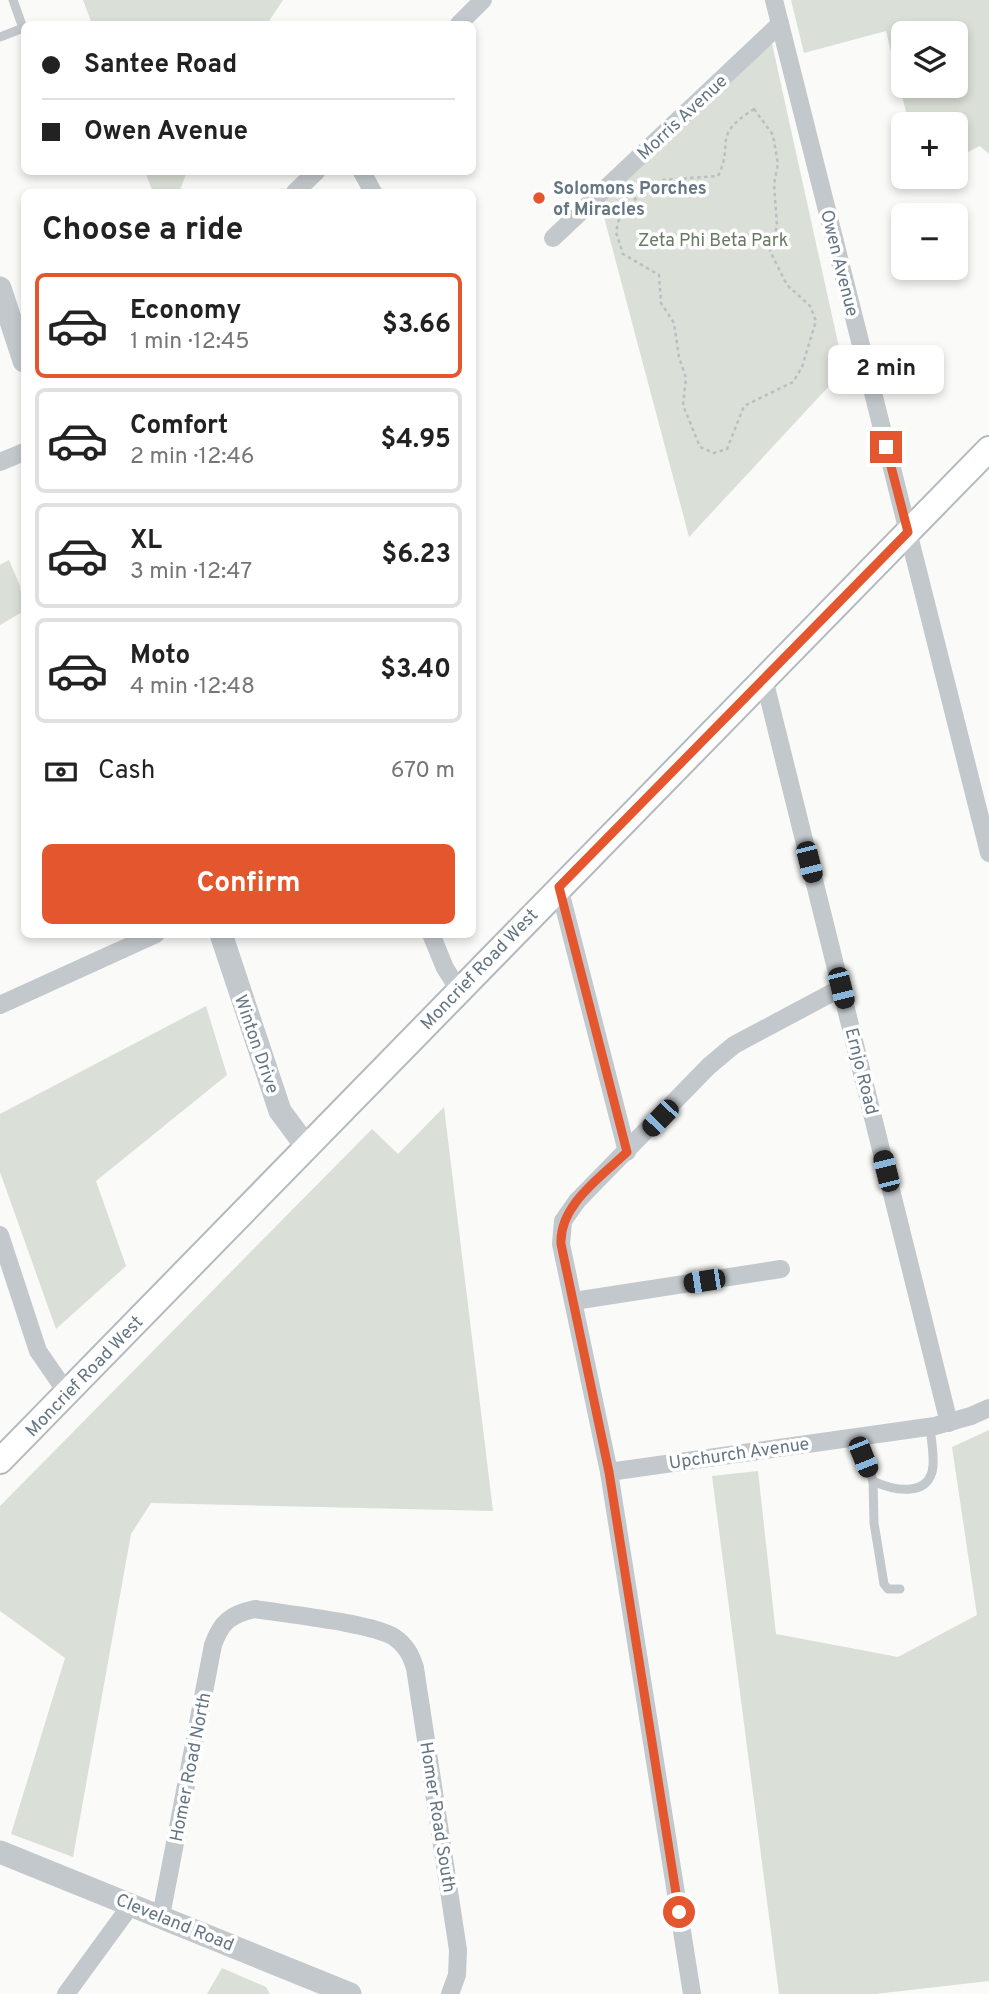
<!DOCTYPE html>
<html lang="en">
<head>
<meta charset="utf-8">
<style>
	:root { --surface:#fff; --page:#f2f2f2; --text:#222; --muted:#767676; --line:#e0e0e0; --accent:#e4572e }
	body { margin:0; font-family:Overpass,sans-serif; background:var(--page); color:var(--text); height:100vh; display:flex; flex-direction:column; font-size:26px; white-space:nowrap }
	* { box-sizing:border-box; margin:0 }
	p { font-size:23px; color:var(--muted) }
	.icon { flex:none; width:38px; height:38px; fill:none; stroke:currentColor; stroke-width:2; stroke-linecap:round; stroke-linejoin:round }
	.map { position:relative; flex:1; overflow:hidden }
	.sheet { position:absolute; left:21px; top:189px; width:455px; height:749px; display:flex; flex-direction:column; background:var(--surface); border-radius:10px; box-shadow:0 4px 10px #0003 }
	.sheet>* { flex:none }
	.guide { position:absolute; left:21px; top:21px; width:455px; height:154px; border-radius:10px; box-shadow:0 4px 10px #0003; display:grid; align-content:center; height:154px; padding:0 21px; background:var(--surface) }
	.fabs { position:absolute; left:891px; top:21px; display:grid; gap:14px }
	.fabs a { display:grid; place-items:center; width:77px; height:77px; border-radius:10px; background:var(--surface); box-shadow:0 4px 10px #0003; font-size:35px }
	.end { position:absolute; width:32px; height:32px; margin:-16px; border:9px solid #e4572e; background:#fff; box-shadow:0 0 0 4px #fff }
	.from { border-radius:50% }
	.bubble { position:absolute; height:49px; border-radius:10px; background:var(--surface); box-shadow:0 4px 10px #0003; font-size:23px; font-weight:700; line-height:49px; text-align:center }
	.car { position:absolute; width:21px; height:42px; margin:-21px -10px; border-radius:9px; box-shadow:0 0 5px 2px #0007; background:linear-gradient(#222 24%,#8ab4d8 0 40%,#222 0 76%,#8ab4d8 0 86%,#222 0) }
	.guide b { display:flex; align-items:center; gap:24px; height:66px; font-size:26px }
	.guide b+b { border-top:2px solid var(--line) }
	.guide i { width:18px; height:18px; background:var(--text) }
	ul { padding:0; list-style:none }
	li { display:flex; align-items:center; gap:21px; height:105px; margin:0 14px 10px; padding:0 7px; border:4px solid var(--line); border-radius:10px }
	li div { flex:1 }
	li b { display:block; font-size:26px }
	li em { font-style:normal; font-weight:700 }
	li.on { border-color:var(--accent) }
	li>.icon { width:63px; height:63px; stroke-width:1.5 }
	h2 { padding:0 21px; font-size:32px; line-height:84px }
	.pay { display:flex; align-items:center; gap:18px; height:77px; padding:0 21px; font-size:26px }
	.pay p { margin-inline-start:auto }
	.cta { display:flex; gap:14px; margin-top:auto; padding:14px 21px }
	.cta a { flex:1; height:80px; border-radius:10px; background:var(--accent); color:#fff; font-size:28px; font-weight:700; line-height:80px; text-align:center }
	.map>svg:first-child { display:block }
	.green { fill:#dadfd7; fill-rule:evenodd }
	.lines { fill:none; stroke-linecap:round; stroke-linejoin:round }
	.secondary-casing { stroke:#b3babf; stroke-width:28 }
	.path { stroke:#bbbfc2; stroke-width:2.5; stroke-dasharray:3.5 3.5; stroke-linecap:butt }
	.service { stroke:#c3c8cc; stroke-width:9 }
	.minor { stroke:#c3c8cc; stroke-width:18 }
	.tertiary { stroke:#c3c8cc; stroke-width:23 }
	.secondary { stroke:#fff; stroke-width:24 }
	.route { stroke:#e4572e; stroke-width:9 }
	.poi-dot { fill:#e4572e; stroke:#fff; stroke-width:2.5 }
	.labels { text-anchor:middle; stroke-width:7; stroke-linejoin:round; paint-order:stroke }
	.street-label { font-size:18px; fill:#657683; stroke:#fff }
	.poi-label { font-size:18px; font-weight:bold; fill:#657683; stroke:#fff; text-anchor:start }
	.park-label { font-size:18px; fill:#687a64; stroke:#fff }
</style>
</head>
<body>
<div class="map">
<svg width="989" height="1994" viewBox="0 0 989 1994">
	<rect width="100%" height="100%" fill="#fafaf8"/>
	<g class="green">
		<path d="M83,0H283L267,24H92Z"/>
		<path d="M791,0H989V154L980,146L956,158V124H909L886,31L804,53ZM956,33V86H903V33Z"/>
		<path d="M771,39L844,370L689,537L600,202Z"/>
		<path d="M145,172H187L179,192H153Z"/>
		<path d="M9,560L20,586L24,611L0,625V565Z"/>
		<path d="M206,1006L227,1075L96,1181L126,1266L56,1329L0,1172V1114Z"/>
		<path d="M444,1107L493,1511L151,1503L131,1534L73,1857L11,1834L65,1658L0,1611V1506L372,1129L398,1154Z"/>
		<path d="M989,1430V1981L875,1994H779L712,1476L758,1471L776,1634L898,1657L977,1615L952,1447Z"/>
		<path d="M222,1968L266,1987L270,1994H207Z"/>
	</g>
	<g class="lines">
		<g class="secondary-casing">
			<path id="secondary" d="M0,1461L989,449"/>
		</g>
		<path class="path" d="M754,109L773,135L778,164L774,184L777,226L770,251L787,285L810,306L816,321L802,367L793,382L744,406L727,449L714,453L700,447L683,405L686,378L679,357L674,323L661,303L659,275L623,254L616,232L620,215L642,192L663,180L718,176C735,142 710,137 754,109Z"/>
		<g class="service">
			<path d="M0,37L23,28L13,0"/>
			<path d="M858,1435L873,1481C892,1490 930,1499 933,1466C934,1453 931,1439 930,1426"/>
			<path d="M873,1481L874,1523L884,1584L888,1589H900"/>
		</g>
		<g class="minor">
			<path d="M774,0L989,853"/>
			<path d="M459,24L483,0"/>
			<path d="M362,172L373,192"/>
			<path d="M295,192L316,172"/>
			<path d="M553,238L780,24"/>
			<path d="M0,462L24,452"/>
			<path d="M764,679L949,1423"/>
			<path d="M559,887L627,1152"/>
			<path d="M431,934L445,968L459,990"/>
			<path d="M0,1005L156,934"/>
			<path d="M0,1235L38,1351L67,1393"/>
			<path d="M574,1301L781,1269"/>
			<path d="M609,1472L935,1426L971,1416L989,1408"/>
			<path d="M161,1916L213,1645C221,1622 231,1614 255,1609C285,1614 372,1623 394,1637C406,1645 411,1655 415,1668L458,1950L457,1975L450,1994"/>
			<path d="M66,1994L131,1905"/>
			<path d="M692,1994L609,1472L561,1244L563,1221L577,1201L709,1066L734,1045L841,988"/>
		</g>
		<g class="tertiary">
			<path d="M0,288L24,361"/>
			<path d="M221,934L280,1111L306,1146"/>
			<path d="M0,1852L350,1994"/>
		</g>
		<use href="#secondary" class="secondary"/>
	</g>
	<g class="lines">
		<path class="route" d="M679,1912L609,1472L561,1244C559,1205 601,1177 627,1152L559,887L908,532L886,447"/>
	</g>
	<circle class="poi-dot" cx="539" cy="198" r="7"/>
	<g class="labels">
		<g class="street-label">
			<text transform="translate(682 117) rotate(-43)" y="6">Morris Avenue</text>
			<text transform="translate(840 263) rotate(76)" y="6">Owen Avenue</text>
			<text transform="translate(479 969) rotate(-46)" y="6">Moncrief Road West</text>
			<text transform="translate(257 1044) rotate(71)" y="6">Winton Drive</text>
			<text transform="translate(862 1071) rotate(76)" y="6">Ernjo Road</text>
			<text transform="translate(84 1376) rotate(-46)" y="6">Moncrief Road West</text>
			<text transform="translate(739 1453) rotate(-8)" y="6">Upchurch Avenue</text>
			<text transform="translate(190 1767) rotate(-79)" y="6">Homer Road North</text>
			<text transform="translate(438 1817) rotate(81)" y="6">Homer Road South</text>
			<text transform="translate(175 1922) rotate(22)" y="6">Cleveland Road</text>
		</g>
		<g class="poi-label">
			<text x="553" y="194">Solomons Porches<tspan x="553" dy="21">of Miracles</tspan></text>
		</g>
		<g class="park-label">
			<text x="713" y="246">Zeta Phi Beta Park</text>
		</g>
	</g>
</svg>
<div class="fabs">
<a><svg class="icon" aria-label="layers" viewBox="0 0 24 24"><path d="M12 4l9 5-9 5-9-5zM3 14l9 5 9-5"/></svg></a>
<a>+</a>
<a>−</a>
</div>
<i class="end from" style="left:679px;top:1912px"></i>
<i class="end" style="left:886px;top:447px"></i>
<div class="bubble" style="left:828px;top:345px;width:116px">2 min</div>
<i class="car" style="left:809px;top:862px;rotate:166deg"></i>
<i class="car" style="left:841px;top:988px;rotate:166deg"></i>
<i class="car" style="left:660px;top:1118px;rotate:224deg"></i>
<i class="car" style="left:886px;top:1171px;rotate:346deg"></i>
<i class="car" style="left:704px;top:1281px;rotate:261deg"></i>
<i class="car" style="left:863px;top:1457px;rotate:158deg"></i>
<div class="guide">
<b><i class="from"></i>Santee Road</b>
<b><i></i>Owen Avenue</b>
</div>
<section class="sheet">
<h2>Choose a ride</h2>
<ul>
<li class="on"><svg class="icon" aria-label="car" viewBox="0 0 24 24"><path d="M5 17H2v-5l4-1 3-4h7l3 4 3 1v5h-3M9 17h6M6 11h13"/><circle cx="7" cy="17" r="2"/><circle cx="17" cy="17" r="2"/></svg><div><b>Economy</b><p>1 min · 12:45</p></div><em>$3.66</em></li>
<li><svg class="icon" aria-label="car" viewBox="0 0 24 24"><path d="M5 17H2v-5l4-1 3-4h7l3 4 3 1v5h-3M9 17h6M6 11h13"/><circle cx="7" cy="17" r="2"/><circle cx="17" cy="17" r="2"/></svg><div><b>Comfort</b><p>2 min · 12:46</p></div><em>$4.95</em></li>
<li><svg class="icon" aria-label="car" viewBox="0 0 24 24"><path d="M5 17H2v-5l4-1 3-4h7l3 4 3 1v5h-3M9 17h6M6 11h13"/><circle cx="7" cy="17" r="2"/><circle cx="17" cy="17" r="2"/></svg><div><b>XL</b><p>3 min · 12:47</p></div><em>$6.23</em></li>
<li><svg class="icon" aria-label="car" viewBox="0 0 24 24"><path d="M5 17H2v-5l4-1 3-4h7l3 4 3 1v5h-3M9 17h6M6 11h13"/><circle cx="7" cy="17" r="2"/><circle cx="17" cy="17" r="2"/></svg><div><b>Moto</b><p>4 min · 12:48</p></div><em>$3.40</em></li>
</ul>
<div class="pay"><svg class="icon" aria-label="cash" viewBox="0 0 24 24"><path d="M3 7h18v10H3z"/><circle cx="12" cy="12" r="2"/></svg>Cash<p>670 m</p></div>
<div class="cta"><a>Confirm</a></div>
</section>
</div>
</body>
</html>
